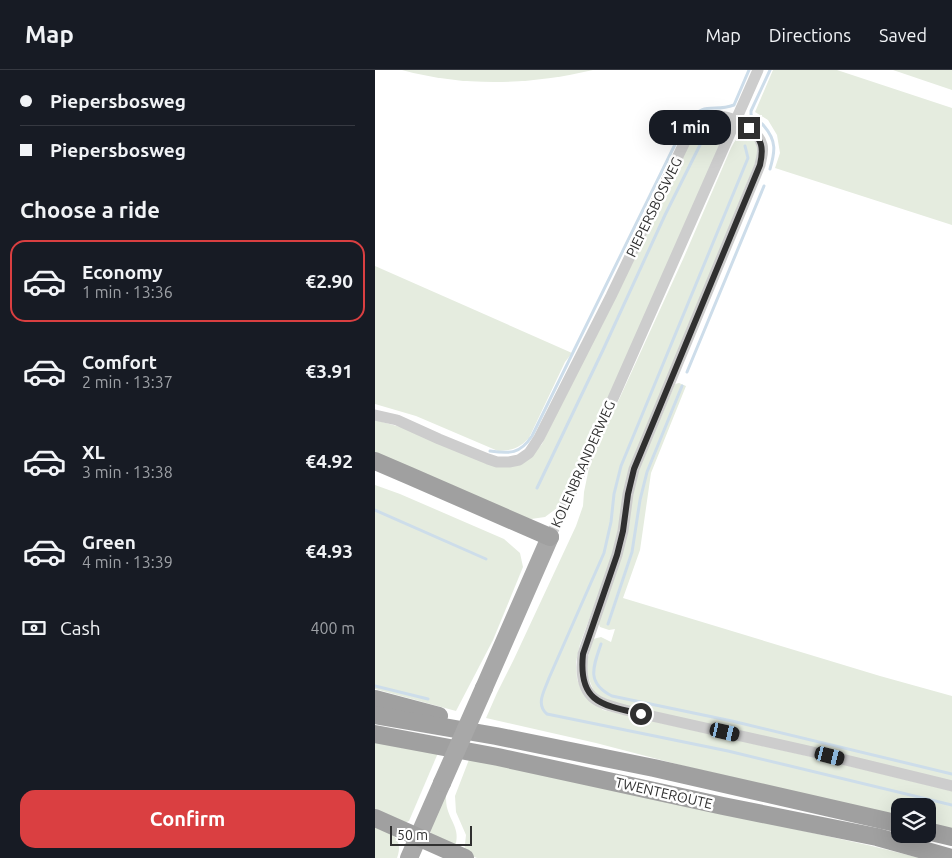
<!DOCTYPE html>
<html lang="en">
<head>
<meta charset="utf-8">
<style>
	:root { --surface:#171b24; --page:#242831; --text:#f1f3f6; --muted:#9ea1a6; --line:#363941; --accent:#da3f41 }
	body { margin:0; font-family:Ubuntu,sans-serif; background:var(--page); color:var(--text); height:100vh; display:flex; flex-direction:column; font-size:19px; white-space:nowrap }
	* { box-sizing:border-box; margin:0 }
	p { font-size:16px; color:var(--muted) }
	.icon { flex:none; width:28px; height:28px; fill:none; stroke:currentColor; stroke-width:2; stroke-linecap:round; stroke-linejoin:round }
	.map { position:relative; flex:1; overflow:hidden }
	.details { display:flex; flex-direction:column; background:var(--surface); width:375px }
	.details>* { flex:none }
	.hud { display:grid; align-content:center; height:110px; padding:0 20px; background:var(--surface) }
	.fabs { position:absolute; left:516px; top:728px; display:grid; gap:10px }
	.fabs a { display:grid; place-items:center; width:45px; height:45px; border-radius:10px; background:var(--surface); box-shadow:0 5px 20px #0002; font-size:25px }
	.scale { position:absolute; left:15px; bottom:12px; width:82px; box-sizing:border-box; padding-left:5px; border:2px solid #303030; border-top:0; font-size:14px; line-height:18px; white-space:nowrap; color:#303030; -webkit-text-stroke:4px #fff; paint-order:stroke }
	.end { position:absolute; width:22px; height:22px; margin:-11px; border:6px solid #303030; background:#fff; box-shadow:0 0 0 2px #fff }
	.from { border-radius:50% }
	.bubble { position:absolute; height:35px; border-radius:15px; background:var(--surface); box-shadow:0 5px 20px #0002; font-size:16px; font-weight:700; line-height:35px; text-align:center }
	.car { position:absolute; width:15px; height:30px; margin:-15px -8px; border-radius:6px; box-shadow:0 0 4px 1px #0007; background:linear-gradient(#222 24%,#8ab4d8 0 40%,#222 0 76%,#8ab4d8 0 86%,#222 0) }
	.hud b { display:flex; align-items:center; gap:18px; height:48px; font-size:19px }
	.hud b+b { border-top:1px solid var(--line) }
	.hud i { width:12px; height:12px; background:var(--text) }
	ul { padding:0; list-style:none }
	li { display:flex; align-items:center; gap:15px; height:82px; margin:0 10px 8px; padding:0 10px; border:2px solid transparent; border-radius:15px }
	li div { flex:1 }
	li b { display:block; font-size:19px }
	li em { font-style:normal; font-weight:700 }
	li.current { border-color:var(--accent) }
	li>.icon { width:45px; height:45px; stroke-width:1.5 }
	h2 { padding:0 20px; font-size:22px; line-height:60px }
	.pay { display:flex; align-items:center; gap:12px; height:55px; padding:0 20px; font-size:19px }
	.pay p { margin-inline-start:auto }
	.cta { display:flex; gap:10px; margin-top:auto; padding:10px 20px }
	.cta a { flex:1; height:58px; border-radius:15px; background:var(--accent); color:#fff; font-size:20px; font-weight:700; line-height:58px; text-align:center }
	header { display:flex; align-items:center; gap:30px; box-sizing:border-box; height:70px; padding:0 25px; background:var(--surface); border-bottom:1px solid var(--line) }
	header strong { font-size:24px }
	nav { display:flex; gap:28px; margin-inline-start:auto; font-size:18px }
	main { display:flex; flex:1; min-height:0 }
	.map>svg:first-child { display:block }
	.green { fill:#e5ecdf }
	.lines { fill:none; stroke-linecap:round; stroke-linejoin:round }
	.stream { stroke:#cdddea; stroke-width:3 }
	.minor { stroke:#cdcdcd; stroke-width:11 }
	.primary { stroke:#a8a8a8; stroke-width:18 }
	.trunk { stroke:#a0a0a0; stroke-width:18 }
	.primary-bridge { stroke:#a8a8a8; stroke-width:18 }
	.route { stroke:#303030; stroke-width:6 }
	.labels { text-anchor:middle; stroke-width:5; stroke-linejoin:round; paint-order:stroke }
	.street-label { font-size:14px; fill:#303030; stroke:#fff }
</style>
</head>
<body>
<header>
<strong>Map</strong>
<nav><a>Map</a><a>Directions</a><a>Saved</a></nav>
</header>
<main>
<section class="details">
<div class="hud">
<b><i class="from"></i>Piepersbosweg</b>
<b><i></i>Piepersbosweg</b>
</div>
<h2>Choose a ride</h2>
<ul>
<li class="current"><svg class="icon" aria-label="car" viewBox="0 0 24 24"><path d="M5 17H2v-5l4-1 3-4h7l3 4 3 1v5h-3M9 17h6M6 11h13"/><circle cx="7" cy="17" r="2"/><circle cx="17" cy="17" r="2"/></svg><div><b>Economy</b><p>1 min · 13:36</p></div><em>€2.90</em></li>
<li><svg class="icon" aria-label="car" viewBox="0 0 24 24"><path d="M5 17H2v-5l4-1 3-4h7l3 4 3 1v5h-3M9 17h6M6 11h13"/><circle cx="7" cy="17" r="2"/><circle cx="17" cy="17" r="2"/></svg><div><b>Comfort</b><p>2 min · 13:37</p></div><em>€3.91</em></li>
<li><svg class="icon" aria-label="car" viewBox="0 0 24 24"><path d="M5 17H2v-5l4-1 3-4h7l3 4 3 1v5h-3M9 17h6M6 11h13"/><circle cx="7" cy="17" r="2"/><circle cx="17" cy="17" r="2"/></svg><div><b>XL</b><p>3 min · 13:38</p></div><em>€4.92</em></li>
<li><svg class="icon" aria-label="car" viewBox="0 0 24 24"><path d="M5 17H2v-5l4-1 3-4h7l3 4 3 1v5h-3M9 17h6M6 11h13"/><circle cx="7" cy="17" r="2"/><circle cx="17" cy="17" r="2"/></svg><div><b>Green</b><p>4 min · 13:39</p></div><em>€4.93</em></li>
</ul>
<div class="pay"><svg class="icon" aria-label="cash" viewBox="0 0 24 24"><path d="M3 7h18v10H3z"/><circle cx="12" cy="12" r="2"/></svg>Cash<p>400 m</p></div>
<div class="cta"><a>Confirm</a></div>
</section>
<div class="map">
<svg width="577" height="788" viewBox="0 0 577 788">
	<rect width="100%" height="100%" fill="#fff"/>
	<g class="green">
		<path d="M27,0H218C155,15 89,17 27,0Z"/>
		<path d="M398,0H462L577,38V155L400,98L405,83L402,65L393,50L380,42Z"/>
		<path d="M518,0H577V20Z"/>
		<path d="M341,50L346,52C351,63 343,77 339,88L218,363L182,438L170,447L156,449L140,444L0,383V350L29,358L115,394L157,385L167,374L318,65L327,53Z"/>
		<path d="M373,65L379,67L384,76L383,86L256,397L239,482L205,574L201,592L202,609L207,622L216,631L228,640L433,686L577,721V759L553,753L552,736H525V746L313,697L221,673L111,648L122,623L139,589L201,456L208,436L209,422L215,393L309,187L356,78C361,69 362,66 373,65Z"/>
		<path d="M0,196L197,283L190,292L154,368C143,379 138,380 123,381L41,346L0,334Z"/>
		<path d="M304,313L311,316L276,403L265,480L248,528L505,606L577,626V714L247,636L220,624L211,602L212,591L218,569L226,567L236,572L240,559L234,560L225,557L223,551L260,409L300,314Z"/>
		<path d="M0,415L25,424L129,469L145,483L148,497L118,570L81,641L0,619Z"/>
		<path d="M0,670L63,683L34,751L29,753L0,742Z"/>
		<path d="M95,687L497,776L545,788H102L89,783L91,765L81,742L80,726Z"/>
		<path d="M71,724C71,730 71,736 73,741C78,755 85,761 80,777L56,764L55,761Z"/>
		<path d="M0,751C14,762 30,768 22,788H0Z"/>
	</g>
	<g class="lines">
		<g class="stream">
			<path d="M395,0L376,41V45C380,49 386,52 389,56C402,71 400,82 395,99"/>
			<path d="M370,76L373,88L246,396L239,424L236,452L229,483L174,608C170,620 160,634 172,644L353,681L577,735"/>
			<path d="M312,302L389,116"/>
			<path d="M115,381C135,384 145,384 157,366L311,52C331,30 338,43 359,35L374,0"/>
			<path d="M162,418L228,280L290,145L331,63"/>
			<path d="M0,440L111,489"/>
			<path d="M233,554L257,482L265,430L272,402L307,316"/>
			<path d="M226,574C218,597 211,613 237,626L357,651L577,704"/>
			<path d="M0,616L53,629"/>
		</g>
		<g class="minor">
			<path d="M0,345L22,350L64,369L113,389L122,392H134L144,390L154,383L164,368L236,226L316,59C321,54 325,48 332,47C350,42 382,56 387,75C389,82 386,89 385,95L259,399L253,424L248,461L242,485L208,584C206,599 206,619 220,629C228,635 240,637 250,640L438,682L577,716"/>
			<path d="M175,467L206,401L383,0"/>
		</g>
		<g class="primary">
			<path d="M109,618L175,467"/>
			<path d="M34,788L67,713"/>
		</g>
		<g class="trunk">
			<path d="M0,391L35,406L175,467"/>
			<path d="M0,629L64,646"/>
			<path d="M0,645L121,666L279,698L525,754"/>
			<path d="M0,664L123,687L348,736L502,767L577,788"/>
			<path d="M0,748L90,788"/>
			<path d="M552,761L577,767"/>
		</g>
		<path class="primary-bridge" d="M67,713L109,618"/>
	</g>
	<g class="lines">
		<path class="route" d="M266,644C226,635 203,632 208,584L242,485L248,461L253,424L259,399L385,95C389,77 387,70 374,58"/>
	</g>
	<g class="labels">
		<g class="street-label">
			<text transform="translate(279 137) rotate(-64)" y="5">PIEPERSBOSWEG</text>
			<text transform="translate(208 394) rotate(-66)" y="5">KOLENBRANDERWEG</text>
			<text transform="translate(289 723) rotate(13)" y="5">TWENTEROUTE</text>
		</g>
	</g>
</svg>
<div class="fabs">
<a><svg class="icon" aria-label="layers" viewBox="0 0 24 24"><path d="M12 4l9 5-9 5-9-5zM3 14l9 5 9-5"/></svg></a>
</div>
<div class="scale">50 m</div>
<i class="end from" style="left:266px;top:644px"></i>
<i class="end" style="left:374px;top:58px"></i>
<div class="bubble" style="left:274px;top:40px;width:82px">1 min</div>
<i class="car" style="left:350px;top:662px;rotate:103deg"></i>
<i class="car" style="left:455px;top:686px;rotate:104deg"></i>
</div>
</main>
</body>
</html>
